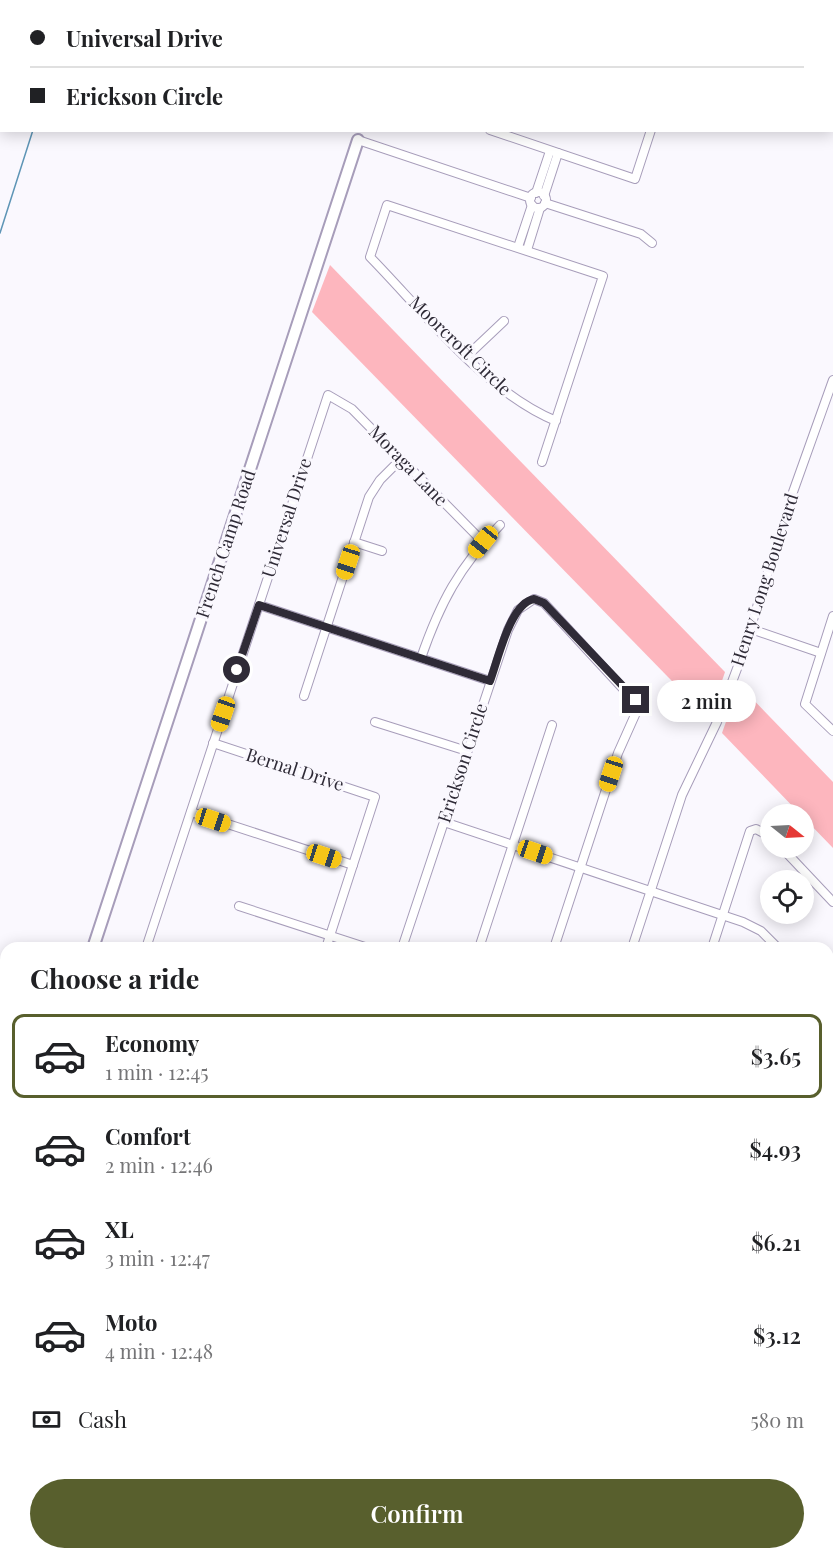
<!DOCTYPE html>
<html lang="en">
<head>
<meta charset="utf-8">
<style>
	:root { --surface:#fff; --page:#f2f2f2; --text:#202124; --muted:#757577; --line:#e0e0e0; --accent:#585f2d }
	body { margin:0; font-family:"Playfair Display",serif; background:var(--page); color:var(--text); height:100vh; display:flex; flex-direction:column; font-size:22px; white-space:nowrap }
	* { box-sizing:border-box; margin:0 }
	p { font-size:20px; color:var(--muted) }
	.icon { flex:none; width:33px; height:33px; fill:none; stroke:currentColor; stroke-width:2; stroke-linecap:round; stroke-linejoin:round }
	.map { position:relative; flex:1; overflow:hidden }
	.panel { position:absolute; left:0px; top:942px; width:834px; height:618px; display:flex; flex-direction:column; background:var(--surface); border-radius:18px 18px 0 0; box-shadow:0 3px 15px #0003 }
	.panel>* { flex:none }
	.banner { position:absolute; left:0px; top:0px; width:834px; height:132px; box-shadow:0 3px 15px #0003; display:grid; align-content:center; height:132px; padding:0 30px; background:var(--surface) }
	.needle { width:39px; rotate:108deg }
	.tools { position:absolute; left:760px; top:804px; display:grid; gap:12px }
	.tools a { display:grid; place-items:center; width:54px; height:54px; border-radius:50%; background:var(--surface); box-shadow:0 3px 15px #0003; font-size:30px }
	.end { position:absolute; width:27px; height:27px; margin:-14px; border:8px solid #2f2b37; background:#fff; box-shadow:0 0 0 3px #fff }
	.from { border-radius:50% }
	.bubble { position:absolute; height:42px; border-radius:21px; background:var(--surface); box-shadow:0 3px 15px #0003; font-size:20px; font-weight:600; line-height:42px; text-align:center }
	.car { position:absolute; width:18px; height:36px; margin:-18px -9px; border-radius:8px; box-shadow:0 0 4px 2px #0007; background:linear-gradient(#f5c518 24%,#345 0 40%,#f5c518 0 76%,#345 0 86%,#f5c518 0) }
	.banner b { display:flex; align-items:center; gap:21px; height:57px; font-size:22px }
	.banner b+b { border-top:2px solid var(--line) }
	.banner i { width:15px; height:15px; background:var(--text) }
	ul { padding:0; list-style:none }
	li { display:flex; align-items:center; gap:18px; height:84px; margin:0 12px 9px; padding:0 18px; border:3px solid transparent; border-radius:12px }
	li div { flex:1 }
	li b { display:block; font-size:22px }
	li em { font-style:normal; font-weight:600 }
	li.current { border-color:var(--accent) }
	li>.icon { width:54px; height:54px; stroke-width:1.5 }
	h2 { padding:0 30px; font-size:27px; line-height:72px }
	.pay { display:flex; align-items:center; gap:15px; height:66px; padding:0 30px; font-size:22px }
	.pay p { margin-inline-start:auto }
	.cta { display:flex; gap:12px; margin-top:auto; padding:12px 30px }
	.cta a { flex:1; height:69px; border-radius:36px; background:var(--accent); color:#fff; font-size:24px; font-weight:600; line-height:69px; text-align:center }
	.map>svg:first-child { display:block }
	.green { fill:#fdb6be }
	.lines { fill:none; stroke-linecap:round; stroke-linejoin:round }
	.stream { stroke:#5e95b6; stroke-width:1.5 }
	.street-casing { stroke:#a79dba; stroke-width:10 }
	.secondary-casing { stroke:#a79dba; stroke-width:14 }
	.street { stroke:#fff; stroke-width:8 }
	.secondary { stroke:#fff; stroke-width:10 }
	.route { stroke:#2f2b37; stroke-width:8 }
	.labels { text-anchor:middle; stroke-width:6; stroke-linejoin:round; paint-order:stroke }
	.street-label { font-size:18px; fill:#2f2b37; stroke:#faf8fe }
</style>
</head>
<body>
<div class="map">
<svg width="833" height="1560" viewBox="0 0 833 1560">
	<rect width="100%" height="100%" fill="#faf8fe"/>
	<g class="green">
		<path d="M330,265L725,672L709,719L312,312Z"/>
		<path d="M739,685L833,782V848L804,818V814H800L722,733Z"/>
	</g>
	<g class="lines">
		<g class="stream">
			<path d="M75,2L76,0"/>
			<path d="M0,233L33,130"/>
		</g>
		<g class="street-casing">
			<g id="street">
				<path d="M438,2L439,0"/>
				<path d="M513,2L514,0"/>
				<path d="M693,2L694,0"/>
				<path d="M490,130L635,179L651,130"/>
				<path d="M358,140L531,198"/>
				<circle cx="538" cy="200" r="8"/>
				<path d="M536,193L550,151"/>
				<path d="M544,196L558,153"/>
				<path d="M545,203L641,234L652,243"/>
				<path d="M518,247L532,205"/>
				<path d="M527,250L540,208"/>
				<path d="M467,356L504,321"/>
				<path d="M542,462L603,276L387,205L370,257C423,311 485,392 556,421"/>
				<path d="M354,542L382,551"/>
				<path d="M259,605L490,681"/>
				<path d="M833,616L805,704L833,731"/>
				<path d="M751,629L821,653"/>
				<path d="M421,658C440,603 459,567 500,525"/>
				<path d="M304,696L369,497L380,480L401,459"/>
				<path d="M375,722L467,751"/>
				<path d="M213,743L375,797L326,948"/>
				<path d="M191,812L353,865"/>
				<path d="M444,822L743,922L761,931L778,948"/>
				<path d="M782,848L833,902"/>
				<path d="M239,906L368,948"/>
				<path d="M146,948L328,395L352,409L483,542"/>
				<path d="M402,948L508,630L518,610L534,599L544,603L639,706L618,753L554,948"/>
				<path d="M479,948L552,725"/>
				<path d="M632,948L682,795L717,722L741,658L793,492L833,380"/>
				<path d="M712,948L750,831L756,829L771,837"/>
				<path d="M828,1001L833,1007"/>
				<path d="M828,1082L833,1074"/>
				<path d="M828,1194L833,1199"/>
				<path d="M828,1210L833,1206"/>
				<path d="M634,1554L677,1557"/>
				<path d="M112,1560L114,1554"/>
				<path d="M430,1560L432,1554"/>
				<path d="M482,1560L483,1554"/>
			</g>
		</g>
		<g class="secondary-casing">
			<g id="secondary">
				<path d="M93,948L358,140"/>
				<path d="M0,1231L6,1213"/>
				<path d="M828,1316L833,1310"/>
				<path d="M0,1492L6,1494"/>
				<path d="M166,1554L182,1560"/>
				<path d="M754,1560V1554"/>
			</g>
		</g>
		<use href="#street" class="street"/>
		<use href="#secondary" class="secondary"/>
	</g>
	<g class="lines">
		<path class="route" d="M237,670L259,605L490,681C498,660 510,603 534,599L544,603L636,700"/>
	</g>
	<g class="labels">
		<g class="street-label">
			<text transform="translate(460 346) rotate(44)" y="6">Moorcroft Circle</text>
			<text transform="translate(408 466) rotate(46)" y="6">Moraga Lane</text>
			<text transform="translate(287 518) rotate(-72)" y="6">Universal Drive</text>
			<text transform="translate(226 544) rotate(-72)" y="6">French Camp Road</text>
			<text transform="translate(765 580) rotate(-72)" y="6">Henry Long Boulevard</text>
			<text transform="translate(463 763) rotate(-72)" y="6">Erickson Circle</text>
			<text transform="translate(295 770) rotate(18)" y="6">Bernal Drive</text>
		</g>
	</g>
</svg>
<div class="tools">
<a><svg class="needle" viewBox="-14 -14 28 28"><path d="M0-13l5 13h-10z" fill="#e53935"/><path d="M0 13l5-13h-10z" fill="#757577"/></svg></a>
<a><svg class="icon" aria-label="locate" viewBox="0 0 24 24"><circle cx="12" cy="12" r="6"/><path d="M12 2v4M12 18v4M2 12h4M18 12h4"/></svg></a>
</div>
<i class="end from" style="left:237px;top:670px"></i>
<i class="end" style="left:636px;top:700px"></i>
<div class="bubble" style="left:657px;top:680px;width:99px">2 min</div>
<i class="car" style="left:483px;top:542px;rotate:219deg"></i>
<i class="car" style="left:348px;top:562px;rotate:198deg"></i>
<i class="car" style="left:223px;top:714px;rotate:199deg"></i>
<i class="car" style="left:611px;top:774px;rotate:198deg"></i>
<i class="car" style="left:213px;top:820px;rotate:108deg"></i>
<i class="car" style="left:535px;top:852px;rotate:109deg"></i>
<i class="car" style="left:324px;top:856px;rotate:108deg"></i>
<div class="banner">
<b><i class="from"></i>Universal Drive</b>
<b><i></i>Erickson Circle</b>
</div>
<section class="panel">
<h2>Choose a ride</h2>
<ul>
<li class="current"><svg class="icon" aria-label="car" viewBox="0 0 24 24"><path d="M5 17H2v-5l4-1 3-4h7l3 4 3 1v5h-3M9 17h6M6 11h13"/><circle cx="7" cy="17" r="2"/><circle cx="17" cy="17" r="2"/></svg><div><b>Economy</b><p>1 min · 12:45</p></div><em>$3.65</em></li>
<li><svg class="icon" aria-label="car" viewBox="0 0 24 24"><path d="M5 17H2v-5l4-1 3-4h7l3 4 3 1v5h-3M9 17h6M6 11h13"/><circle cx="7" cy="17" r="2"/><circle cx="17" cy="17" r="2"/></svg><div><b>Comfort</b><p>2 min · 12:46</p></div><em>$4.93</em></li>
<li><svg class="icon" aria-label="car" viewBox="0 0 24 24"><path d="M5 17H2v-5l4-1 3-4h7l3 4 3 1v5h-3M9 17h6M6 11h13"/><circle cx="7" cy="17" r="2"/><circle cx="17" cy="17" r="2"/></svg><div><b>XL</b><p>3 min · 12:47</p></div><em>$6.21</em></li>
<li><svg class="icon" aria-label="car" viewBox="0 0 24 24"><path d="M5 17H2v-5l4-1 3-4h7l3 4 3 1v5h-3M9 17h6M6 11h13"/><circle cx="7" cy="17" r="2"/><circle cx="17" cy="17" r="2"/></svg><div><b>Moto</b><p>4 min · 12:48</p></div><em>$3.12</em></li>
</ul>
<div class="pay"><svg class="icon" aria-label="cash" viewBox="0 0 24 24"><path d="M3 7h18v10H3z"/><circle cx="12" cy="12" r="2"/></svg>Cash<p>580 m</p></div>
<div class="cta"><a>Confirm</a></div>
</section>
</div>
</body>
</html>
